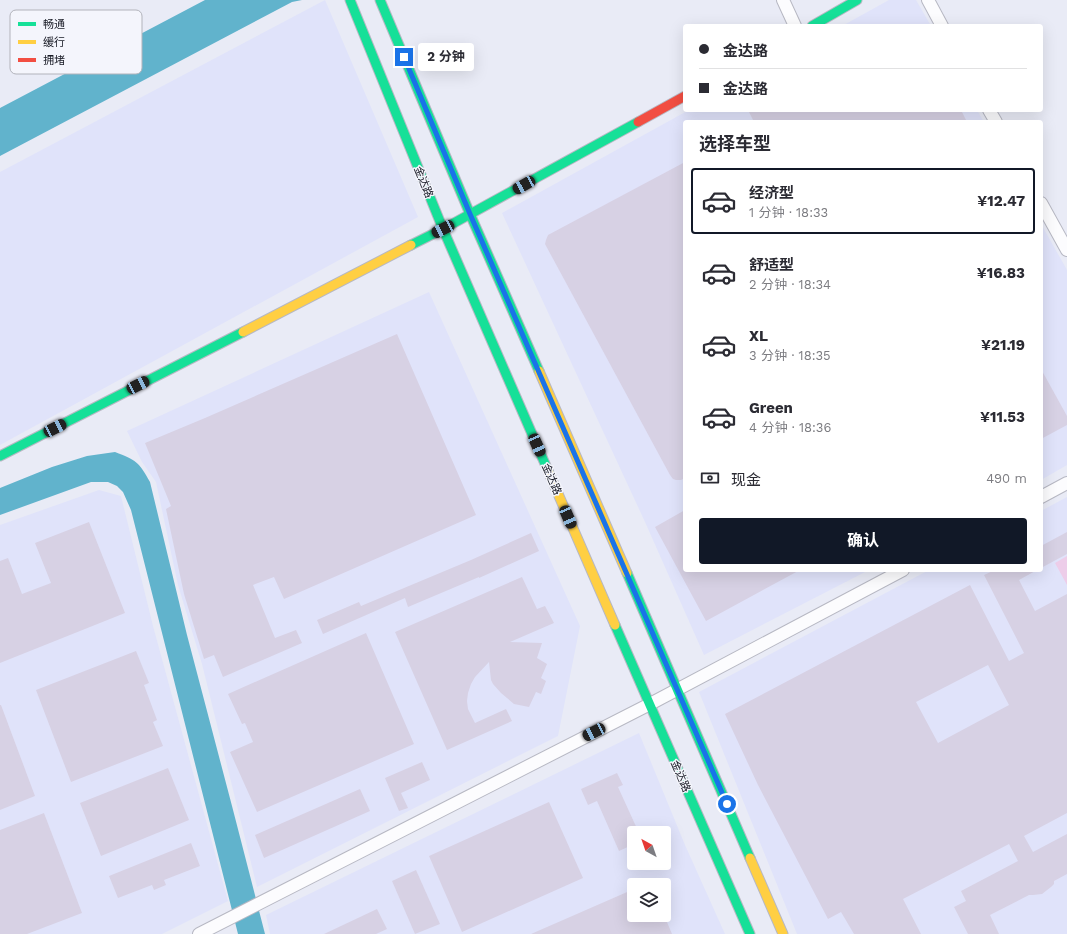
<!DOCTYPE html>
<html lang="zh">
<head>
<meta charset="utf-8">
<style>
	:root { --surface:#fff; --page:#f7f7f7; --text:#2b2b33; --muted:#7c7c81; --line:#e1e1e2; --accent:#111827 }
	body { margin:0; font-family:"Work Sans","Noto Sans SC",sans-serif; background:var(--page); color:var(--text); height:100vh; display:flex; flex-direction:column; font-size:15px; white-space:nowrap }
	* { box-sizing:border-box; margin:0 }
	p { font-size:13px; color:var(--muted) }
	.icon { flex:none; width:22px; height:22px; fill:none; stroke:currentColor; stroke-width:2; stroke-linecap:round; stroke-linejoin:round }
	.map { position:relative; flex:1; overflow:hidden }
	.sheet { position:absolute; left:683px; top:120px; width:360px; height:452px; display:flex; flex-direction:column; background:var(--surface); border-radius:4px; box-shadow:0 4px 16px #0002 }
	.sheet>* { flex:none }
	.hud { position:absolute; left:683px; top:24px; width:360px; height:88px; border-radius:4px; box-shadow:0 4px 16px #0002; display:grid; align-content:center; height:88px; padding:0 16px; background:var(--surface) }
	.needle { width:26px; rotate:320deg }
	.buttons { position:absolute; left:627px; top:826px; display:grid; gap:8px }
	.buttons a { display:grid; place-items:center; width:44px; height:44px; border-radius:4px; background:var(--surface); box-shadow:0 4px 16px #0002; font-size:20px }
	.end { position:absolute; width:18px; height:18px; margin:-9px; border:5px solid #1a73e8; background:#fff; box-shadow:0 0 0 2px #fff }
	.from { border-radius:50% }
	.bubble { position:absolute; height:28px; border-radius:4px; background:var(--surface); box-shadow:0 4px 16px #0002; font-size:13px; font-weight:700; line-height:28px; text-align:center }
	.car { position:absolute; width:12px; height:24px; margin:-12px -6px; border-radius:5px; box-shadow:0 0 3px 1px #0007; background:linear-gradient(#222 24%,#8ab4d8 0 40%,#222 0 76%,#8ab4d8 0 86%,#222 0) }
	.hud b { display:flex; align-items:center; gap:14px; height:38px; font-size:15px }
	.hud b+b { border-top:1px solid var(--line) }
	.hud i { width:10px; height:10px; background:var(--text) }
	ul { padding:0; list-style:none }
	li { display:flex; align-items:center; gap:12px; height:66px; margin:0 8px 6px; padding:0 8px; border:2px solid transparent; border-radius:4px }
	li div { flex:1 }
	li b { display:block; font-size:15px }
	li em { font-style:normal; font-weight:700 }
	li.active { border-color:var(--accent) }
	li>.icon { width:36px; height:36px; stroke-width:1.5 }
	h2 { padding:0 16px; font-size:18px; line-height:48px }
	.pay { display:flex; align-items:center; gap:10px; height:44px; padding:0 16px; font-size:15px }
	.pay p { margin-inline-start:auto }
	.cta { display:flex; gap:8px; margin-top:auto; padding:8px 16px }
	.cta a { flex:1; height:46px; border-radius:4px; background:var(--accent); color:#fff; font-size:16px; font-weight:700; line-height:46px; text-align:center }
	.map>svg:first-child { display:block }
	.built { fill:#e0e3fa; fill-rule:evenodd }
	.green { fill:#edcde9 }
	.water { fill:#61b3cc }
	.building { fill:#d7d1e4; fill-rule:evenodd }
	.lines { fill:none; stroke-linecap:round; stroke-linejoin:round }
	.street-casing { stroke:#b7b8c3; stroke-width:14 }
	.fast-casing { stroke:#b7b8c3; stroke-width:11 }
	.slow-casing { stroke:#b7b8c3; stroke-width:11 }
	.jam-casing { stroke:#b7b8c3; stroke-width:11 }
	.street { stroke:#fcfcfe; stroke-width:12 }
	.fast { stroke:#16e098; stroke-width:9 }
	.slow { stroke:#ffcf43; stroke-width:9 }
	.jam { stroke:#f24e42; stroke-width:9 }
	.route { stroke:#1a73e8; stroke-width:5 }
	.labels { text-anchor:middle; stroke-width:3; stroke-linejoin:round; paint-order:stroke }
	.street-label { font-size:11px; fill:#171924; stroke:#f4f5fc }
	.key { fill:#f4f5fc; stroke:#b2b3bb; stroke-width:1 }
	.key-label { font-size:11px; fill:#171924 }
</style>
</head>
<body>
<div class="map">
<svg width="1067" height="934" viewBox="0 0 1067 934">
	<rect width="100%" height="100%" fill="#e9ebf6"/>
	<g class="built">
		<path d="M325,0L418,217L0,445V172Z"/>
		<path d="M889,0H916L931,26H842Z"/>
		<path d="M689,110H977L984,122H685V570H869L704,655L645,522L502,213Z"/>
		<path d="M1041,224L1067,270V465L1041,480Z"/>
		<path d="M429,292L580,626L558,736L257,887L202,664L178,585L156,482L142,462L127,431Z"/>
		<path d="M99,490L121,496L153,626L228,901L162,934H0V525Z"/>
		<path d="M1067,497V934H797L699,692L929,570H1041V511Z"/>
		<path d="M639,733L685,845L725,934H270L266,915ZM634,833H664V863H634ZM634,885H664V915H634Z"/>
	</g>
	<path class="green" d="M1067,556V585L1055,563Z"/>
	<g class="water">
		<path d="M205,0H302L292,2L0,156V108Z"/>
		<path d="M115,452C136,460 139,462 150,482L187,635L232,806L265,934H238L131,510L123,492L117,486L108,482H91L0,515V488L52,467L87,456Z"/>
	</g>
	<g class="building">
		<path d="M748,110H961L967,122H754Z"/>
		<path d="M685,162V478L681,480H676L673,479L670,475L545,244L546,240L548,235Z"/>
		<path d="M397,334L476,515L284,599L274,577L253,585L275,638L296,630L302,643L223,677L214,655L204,659L184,594L166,509L171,506L145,443L205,418Z"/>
		<path d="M1041,369L1067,416V425L1041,439Z"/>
		<path d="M685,510V570H800L706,621L655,527Z"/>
		<path d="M89,522L125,613L0,663V561L8,558L22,594L51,583L35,543Z"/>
		<path d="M1067,532V554L1041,568V546Z"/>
		<path d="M531,533L539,551L479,578V577L408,607L405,598L323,634L317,620L359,602L361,606L471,560Z"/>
		<path d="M995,570H1037L1019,580L1035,611L1067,594V813L1024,836L1033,852L1067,834V874L1054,881V884L1051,887L1042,894L1033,895H1029L990,915L999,934H968L954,907L966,901L961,891L1018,861L1009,844L903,899L921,934H854L841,912L828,919L758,785L725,714L970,585L1009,661L1024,653L984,575ZM988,665L1009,705L938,743L916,702Z"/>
		<path d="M522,577L537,609L545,606L554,623L510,642L542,643L537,658L547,664L541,678L546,681L541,694L536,692L529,707L514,704L501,693L493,684L491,680L489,662L475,677L471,684L468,693L467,701L468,709L475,723L506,709L512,721L447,750L395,632Z"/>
		<path d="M366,633L414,744L257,812L230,752L253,742L245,723L242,724L228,694Z"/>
		<path d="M136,651L149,683L144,685L157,720L153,722L163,746L71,782L36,690Z"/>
		<path d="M0,705H1L35,796L0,810Z"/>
		<path d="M422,762L430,780L401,793L408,808L399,811L385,778Z"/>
		<path d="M168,768L189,820L101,856L80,803Z"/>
		<path d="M617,773L623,785L618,787L639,833H634V841L631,842L632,845L619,851L597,801L588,805L581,789Z"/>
		<path d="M360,789L370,811L264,858L255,835Z"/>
		<path d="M549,802L583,878L462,932L429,856Z"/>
		<path d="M44,813L82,913L27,934H0V830Z"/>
		<path d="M191,843L200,866L164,880L166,885L154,890L152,885L118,898L109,876Z"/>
		<path d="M416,870L440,924L415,934L392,881Z"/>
		<path d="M634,889V915H664L672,934H531Z"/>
		<path d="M377,909L387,929L376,934H324Z"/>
	</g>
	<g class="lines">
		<g class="street-casing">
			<g id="street">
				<path d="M783,0L795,26"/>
				<path d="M928,0L942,26"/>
				<path d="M989,110L996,122"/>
				<path d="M1041,203L1067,250"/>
				<path d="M1041,497L1067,483"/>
				<path d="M199,934L650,704L903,570"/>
			</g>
		</g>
		<g class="fast-casing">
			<g id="fast">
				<path d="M350,0L443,229L549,473"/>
				<path d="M380,0L470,214L539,371"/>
				<path d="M812,26L857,0"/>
				<path d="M411,245L443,229L638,122"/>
				<path d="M0,456L243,332"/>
				<path d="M627,573L750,858"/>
				<path d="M615,625L750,934"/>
			</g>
		</g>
		<g class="slow-casing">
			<g id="slow">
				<path d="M243,332L411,245"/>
				<path d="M539,371L627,573"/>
				<path d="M549,473L615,625"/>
				<path d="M750,858L783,934"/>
			</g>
		</g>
		<g class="jam-casing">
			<path id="jam" d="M638,122L685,96"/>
		</g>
		<use href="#street" class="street"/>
		<use href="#fast" class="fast"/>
		<use href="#slow" class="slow"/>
		<use href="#jam" class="jam"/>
	</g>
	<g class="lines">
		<path class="route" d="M404,57L470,214L727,804"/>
	</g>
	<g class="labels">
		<g class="street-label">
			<text transform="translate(424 182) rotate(68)" y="4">金达路</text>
			<text transform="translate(552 479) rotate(66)" y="4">金达路</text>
			<text transform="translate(681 776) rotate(67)" y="4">金达路</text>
		</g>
	</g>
	<rect x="10" y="10" width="132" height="64" rx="6" class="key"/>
	<rect x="18" y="22" width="18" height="4" fill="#16e098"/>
	<rect x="18" y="40" width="18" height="4" fill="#ffcf43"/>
	<rect x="18" y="58" width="18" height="4" fill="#f24e42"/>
	<g class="key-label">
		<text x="43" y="28">畅通</text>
		<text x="43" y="46">缓行</text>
		<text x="43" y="64">拥堵</text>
	</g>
</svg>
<div class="buttons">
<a><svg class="needle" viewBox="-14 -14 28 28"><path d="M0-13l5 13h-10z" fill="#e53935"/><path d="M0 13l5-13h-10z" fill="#7c7c81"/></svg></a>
<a><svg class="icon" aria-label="layers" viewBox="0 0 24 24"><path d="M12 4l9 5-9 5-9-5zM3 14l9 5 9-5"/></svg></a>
</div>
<i class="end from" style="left:727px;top:804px"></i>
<i class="end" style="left:404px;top:57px"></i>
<div class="bubble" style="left:418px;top:43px;width:56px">2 分钟</div>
<i class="car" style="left:524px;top:185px;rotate:241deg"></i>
<i class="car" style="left:443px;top:229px;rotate:243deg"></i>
<i class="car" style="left:138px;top:385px;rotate:63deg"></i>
<i class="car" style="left:55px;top:428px;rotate:63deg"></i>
<i class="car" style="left:537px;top:445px;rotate:156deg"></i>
<i class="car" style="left:568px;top:517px;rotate:157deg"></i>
<i class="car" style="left:594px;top:732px;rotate:243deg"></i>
<div class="hud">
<b><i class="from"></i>金达路</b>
<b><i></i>金达路</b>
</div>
<section class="sheet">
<h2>选择车型</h2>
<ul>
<li class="active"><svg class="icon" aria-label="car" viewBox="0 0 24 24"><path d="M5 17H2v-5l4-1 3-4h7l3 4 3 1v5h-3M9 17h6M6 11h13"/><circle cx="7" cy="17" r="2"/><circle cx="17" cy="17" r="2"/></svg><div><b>经济型</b><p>1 分钟 · 18:33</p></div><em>¥12.47</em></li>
<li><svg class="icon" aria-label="car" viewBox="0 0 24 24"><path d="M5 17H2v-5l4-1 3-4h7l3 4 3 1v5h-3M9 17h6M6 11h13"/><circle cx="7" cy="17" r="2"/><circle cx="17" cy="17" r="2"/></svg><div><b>舒适型</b><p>2 分钟 · 18:34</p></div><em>¥16.83</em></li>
<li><svg class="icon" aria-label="car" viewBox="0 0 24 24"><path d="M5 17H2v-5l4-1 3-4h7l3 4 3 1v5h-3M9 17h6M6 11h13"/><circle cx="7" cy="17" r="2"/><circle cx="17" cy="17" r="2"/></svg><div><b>XL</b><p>3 分钟 · 18:35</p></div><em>¥21.19</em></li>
<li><svg class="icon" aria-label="car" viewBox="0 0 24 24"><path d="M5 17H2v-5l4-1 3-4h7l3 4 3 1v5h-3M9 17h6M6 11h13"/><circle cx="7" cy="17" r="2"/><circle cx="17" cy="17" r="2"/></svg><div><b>Green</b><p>4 分钟 · 18:36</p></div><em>¥11.53</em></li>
</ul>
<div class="pay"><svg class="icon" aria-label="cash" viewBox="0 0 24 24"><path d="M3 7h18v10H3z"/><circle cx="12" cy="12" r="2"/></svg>现金<p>490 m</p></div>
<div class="cta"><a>确认</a></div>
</section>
</div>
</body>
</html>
